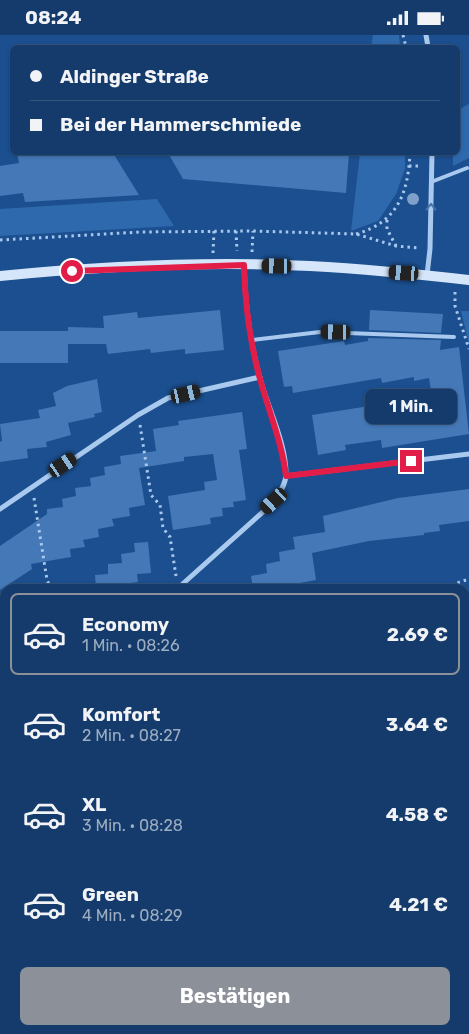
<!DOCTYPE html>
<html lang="de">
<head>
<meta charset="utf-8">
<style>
	:root { --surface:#143b6b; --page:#1d4271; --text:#f1f3f6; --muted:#9dadc1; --line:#33557e; --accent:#8c9099 }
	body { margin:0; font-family:Rubik,sans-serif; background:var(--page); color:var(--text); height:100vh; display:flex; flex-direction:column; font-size:19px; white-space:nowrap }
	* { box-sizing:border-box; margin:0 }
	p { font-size:16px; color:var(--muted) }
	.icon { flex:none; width:28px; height:28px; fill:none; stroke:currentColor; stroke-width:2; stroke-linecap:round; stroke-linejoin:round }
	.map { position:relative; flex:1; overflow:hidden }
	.side { position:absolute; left:0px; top:549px; width:470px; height:451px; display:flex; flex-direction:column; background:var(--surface); border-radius:15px 15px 0 0; box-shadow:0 1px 4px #0004,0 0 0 1px var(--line) }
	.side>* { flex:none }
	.banner { position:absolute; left:10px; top:10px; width:450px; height:110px; border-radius:8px; box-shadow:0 1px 4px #0004,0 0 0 1px var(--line); display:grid; align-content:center; height:110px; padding:0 20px; background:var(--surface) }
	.end { position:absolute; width:22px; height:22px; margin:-11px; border:6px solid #e11d48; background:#fff; box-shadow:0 0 0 2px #fff }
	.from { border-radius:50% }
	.bubble { position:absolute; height:35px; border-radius:8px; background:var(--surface); box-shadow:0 1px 4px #0004,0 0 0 1px var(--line); font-size:16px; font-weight:700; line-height:35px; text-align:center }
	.car { position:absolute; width:15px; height:30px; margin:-15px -8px; border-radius:6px; box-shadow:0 0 4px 1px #0007; background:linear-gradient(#222 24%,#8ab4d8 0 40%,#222 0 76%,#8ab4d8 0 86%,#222 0) }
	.banner b { display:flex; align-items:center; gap:18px; height:48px; font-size:19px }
	.banner b+b { border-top:1px solid var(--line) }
	.banner i { width:12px; height:12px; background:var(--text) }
	ul { padding:9px 0 0; list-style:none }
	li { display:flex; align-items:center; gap:15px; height:82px; margin:0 10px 8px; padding:0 10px; border:2px solid transparent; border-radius:8px }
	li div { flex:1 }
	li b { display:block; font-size:19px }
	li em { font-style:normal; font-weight:700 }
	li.current { border-color:var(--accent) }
	li>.icon { width:45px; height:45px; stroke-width:1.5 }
	.button { display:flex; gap:10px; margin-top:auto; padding:10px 20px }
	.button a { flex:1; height:58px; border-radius:8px; background:var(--accent); color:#fff; font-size:20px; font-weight:700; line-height:58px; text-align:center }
	.status { display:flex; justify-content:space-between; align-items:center; height:35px; padding:0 25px; background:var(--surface); direction:ltr }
	.status svg { height:14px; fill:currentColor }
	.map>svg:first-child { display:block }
	.green { fill:#2e69ad }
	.building { fill:#4478b7 }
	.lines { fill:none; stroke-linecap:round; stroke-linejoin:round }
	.path { stroke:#a9c9ee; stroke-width:3; stroke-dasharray:2.5 4; stroke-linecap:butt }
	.lane { stroke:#a9c9ee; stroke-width:4 }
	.street { stroke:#a9c9ee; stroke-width:5 }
	.secondary { stroke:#d6e6fa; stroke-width:10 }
	.tree { fill:#7ea0ca }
	.oneway { stroke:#4674ac }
	.route { stroke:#e11d48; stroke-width:6 }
</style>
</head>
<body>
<div class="status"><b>08:24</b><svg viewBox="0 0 49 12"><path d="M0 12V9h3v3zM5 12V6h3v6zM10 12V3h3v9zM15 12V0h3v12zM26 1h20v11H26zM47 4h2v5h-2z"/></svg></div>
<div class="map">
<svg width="469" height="999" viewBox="0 0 469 999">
	<rect width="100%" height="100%" fill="#1b4f8f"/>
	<g class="green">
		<path d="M373,0H399L400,12H371Z"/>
		<path d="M469,69V123L453,131V118H458V75Z"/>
		<path d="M360,118H405V134L396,159L378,186L351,196Z"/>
		<path d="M157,164L174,191L0,201V174Z"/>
		<path d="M461,276H469V309Z"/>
		<path d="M469,560V691L465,692V561Z"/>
		<path d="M469,698V999H0V865L5,862V995H465V699Z"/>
	</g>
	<g class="building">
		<path d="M17,118H113L139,160L25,167L23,158L0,161V131L19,128Z"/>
		<path d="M168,118H349L346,158L183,144Z"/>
		<path d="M220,275L224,315L185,319V314L151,318L150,314L108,319L106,309H68V328H0V296H68V292L104,293L103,281L137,277L138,283Z"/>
		<path d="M370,275L443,279L441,298L369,295Z"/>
		<path d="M368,303L441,305L440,315L459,312L469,399L382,413L381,405L345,410L346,415L318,420L312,380L376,370L377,378L433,369L429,343L414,346V342L382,348L381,343L293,358L292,351L284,352L278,316L344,306L345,310L368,306Z"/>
		<path d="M97,344L102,377L94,379L95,382L68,388L71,400L46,407L47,412L27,414L28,423L0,427V407L2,406L0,389L40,383L38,375L56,371L53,358L67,351Z"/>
		<path d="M242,377L247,414L239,415L246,465L233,467L234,472L222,473L223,481L210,483L211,489L173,495L168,461L205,455L204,447L217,445L213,419L184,422V426L139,433L145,470L129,473L130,481L112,484L114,491L98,494L99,502L83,505L85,512L70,514L71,522L31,529L32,534L0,555V511L47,479V474L63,472L62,464L76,461L75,453L91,451L90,443L105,440L104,432L121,429L120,421L156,416L153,394L179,390L178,386Z"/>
		<path d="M469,454V486L439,490L440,496L424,498V500L369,506L312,518L316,545L300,548L301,554H253L251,541L267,538L266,529L280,526L279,517L295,514L293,502L325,497L323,481L398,463Z"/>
		<path d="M148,507L151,538L137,539L138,547L124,549V554H96L95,540L108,539V529L122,528L121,519L135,517L134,508Z"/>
	</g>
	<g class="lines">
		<g class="path">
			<path d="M403,0L406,12"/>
			<path d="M409,131H421"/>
			<path d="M387,185V194L396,211"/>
			<path d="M236,196L237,216"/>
			<path d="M356,199C398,187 408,158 410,118"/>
			<path d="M0,205L141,197L253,196L356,199L396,211L420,213"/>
			<path d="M252,217L253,196"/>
			<path d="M213,218L214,196"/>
			<path d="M455,257V271L469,314"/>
			<path d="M140,390L151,460L160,470L163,493L170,502L176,541"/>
			<path d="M34,463L47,545L51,554"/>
			<path d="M439,554L469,544"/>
			<path d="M465,728L469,737"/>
			<path d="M465,831L469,830"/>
			<path d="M146,999L155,995"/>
		</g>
		<g class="lane">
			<path d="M431,147L467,133"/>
			<path d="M252,305L320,297L454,302"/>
		</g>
		<g class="street">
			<path d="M426,0L428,12"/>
			<path d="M427,240L430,214L432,118"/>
			<path d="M286,441L469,419"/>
			<path d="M0,474L138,380L168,363L260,342"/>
			<path d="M177,554L274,467C279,459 286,449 286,439C286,407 268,374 260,343C250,307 245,268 244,230"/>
			<path d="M0,710L5,706"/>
			<path d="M0,858L5,856"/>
		</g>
		<path class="secondary" d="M0,241C102,231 208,226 310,231C363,234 416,239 469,245"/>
	</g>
	<circle class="tree" cx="413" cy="164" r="6"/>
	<defs><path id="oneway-chevron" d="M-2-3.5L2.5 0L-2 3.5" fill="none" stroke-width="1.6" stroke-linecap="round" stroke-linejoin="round" transform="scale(1.25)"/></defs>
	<use class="oneway" href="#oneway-chevron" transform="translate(431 172) rotate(-89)"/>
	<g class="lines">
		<path class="route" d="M72,236L244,230C245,268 250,308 260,344C269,377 282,408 286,441L411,426"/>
	</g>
</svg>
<i class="end from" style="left:72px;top:236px"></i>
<i class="end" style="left:411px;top:426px"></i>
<div class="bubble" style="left:365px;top:354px;width:92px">1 Min.</div>
<i class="car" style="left:277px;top:231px;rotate:271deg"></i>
<i class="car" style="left:404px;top:238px;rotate:274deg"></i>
<i class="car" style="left:336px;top:297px;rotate:271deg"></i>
<i class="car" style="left:186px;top:359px;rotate:77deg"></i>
<i class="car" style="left:63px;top:430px;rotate:56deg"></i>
<i class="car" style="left:274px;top:466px;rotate:228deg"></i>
<div class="banner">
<b><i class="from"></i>Aldinger Straße</b>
<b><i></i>Bei der Hammerschmiede</b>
</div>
<section class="side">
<ul>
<li class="current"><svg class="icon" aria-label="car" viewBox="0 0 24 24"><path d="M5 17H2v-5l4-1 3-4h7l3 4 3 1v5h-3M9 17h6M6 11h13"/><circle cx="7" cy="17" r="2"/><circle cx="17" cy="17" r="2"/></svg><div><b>Economy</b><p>1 Min. · 08:26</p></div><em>2.69 €</em></li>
<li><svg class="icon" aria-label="car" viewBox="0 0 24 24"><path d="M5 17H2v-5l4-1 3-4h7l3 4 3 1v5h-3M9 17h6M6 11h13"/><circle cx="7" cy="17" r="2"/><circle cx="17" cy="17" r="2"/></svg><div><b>Komfort</b><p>2 Min. · 08:27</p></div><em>3.64 €</em></li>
<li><svg class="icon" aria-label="car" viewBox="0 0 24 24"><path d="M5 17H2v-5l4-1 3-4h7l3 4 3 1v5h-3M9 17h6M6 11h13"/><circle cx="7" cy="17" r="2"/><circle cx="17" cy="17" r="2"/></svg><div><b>XL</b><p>3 Min. · 08:28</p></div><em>4.58 €</em></li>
<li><svg class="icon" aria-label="car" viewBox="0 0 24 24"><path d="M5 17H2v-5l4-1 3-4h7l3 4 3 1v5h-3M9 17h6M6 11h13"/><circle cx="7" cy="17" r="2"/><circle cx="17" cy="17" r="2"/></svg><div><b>Green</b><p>4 Min. · 08:29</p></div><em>4.21 €</em></li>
</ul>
<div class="button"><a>Bestätigen</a></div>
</section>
</div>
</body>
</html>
